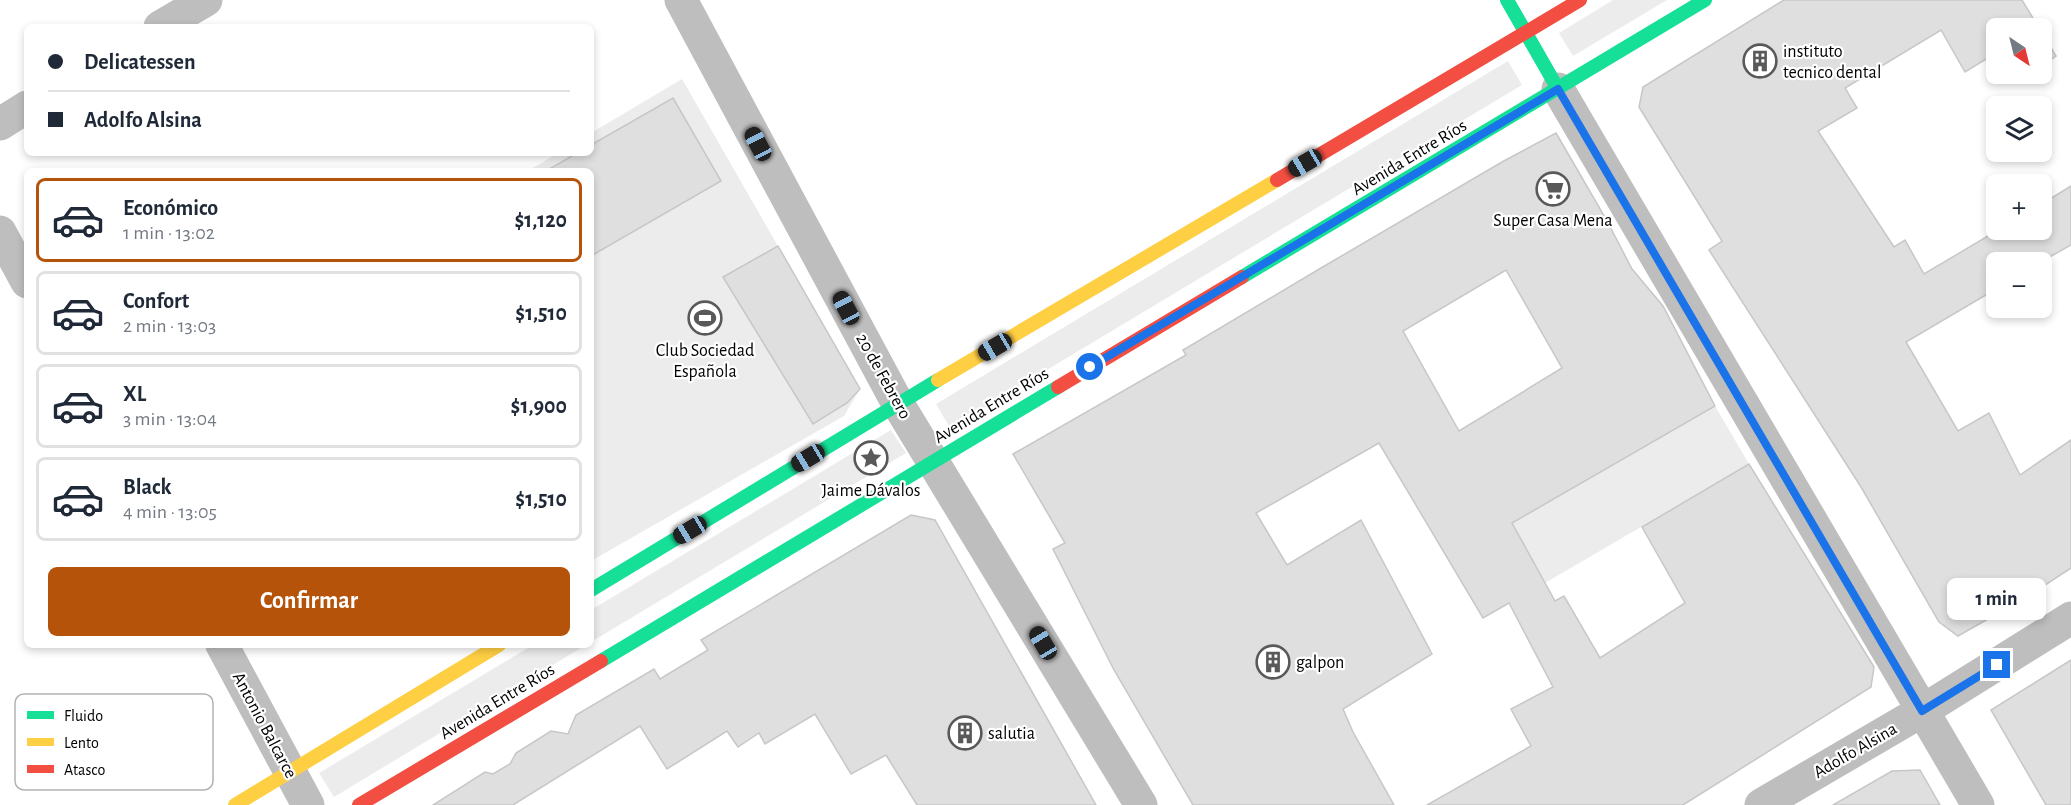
<!DOCTYPE html>
<html lang="es">
<head>
<meta charset="utf-8">
<style>
	:root { --surface:#fff; --page:#f2f2f3; --text:#1f2937; --muted:#747a83; --line:#e0e1e3; --accent:#b45309 }
	body { margin:0; font-family:"Alegreya Sans",sans-serif; background:var(--page); color:var(--text); height:100vh; display:flex; flex-direction:column; font-size:22px; white-space:nowrap }
	* { box-sizing:border-box; margin:0 }
	p { font-size:20px; color:var(--muted) }
	.icon { flex:none; width:33px; height:33px; fill:none; stroke:currentColor; stroke-width:2; stroke-linecap:round; stroke-linejoin:round }
	.map { position:relative; flex:1; overflow:hidden }
	.panel { position:absolute; left:24px; top:168px; width:570px; height:480px; display:flex; flex-direction:column; background:var(--surface); border-radius:9px; box-shadow:0 3px 9px #0003 }
	.panel>* { flex:none }
	.guide { position:absolute; left:24px; top:24px; width:570px; height:132px; border-radius:9px; box-shadow:0 3px 9px #0003; display:grid; align-content:center; height:132px; padding:0 24px; background:var(--surface) }
	.needle { width:39px; rotate:145deg }
	.tools { position:absolute; left:1986px; top:18px; display:grid; gap:12px }
	.tools a { display:grid; place-items:center; width:66px; height:66px; border-radius:9px; background:var(--surface); box-shadow:0 3px 9px #0003; font-size:30px }
	.end { position:absolute; width:27px; height:27px; margin:-14px; border:8px solid #1a73e8; background:#fff; box-shadow:0 0 0 3px #fff }
	.from { border-radius:50% }
	.bubble { position:absolute; height:42px; border-radius:9px; background:var(--surface); box-shadow:0 3px 9px #0003; font-size:20px; font-weight:700; line-height:42px; text-align:center }
	.car { position:absolute; width:18px; height:36px; margin:-18px -9px; border-radius:8px; box-shadow:0 0 4px 2px #0007; background:linear-gradient(#222 24%,#8ab4d8 0 40%,#222 0 76%,#8ab4d8 0 86%,#222 0) }
	.guide b { display:flex; align-items:center; gap:21px; height:57px; font-size:22px }
	.guide b+b { border-top:2px solid var(--line) }
	.guide i { width:15px; height:15px; background:var(--text) }
	ul { padding:10px 0 0; list-style:none }
	li { display:flex; align-items:center; gap:18px; height:84px; margin:0 12px 9px; padding:0 12px; border:3px solid var(--line); border-radius:9px }
	li div { flex:1 }
	li b { display:block; font-size:22px }
	li em { font-style:normal; font-weight:700 }
	li.current { border-color:var(--accent) }
	li>.icon { width:54px; height:54px; stroke-width:1.5 }
	.primary-button { display:flex; gap:12px; margin-top:auto; padding:12px 24px }
	.primary-button a { flex:1; height:69px; border-radius:9px; background:var(--accent); color:#fff; font-size:24px; font-weight:700; line-height:69px; text-align:center }
	.map>svg:first-child { display:block }
	.green { fill:#ececec }
	.building { fill:#dfdfdf; stroke:#c7c7c7; stroke-width:1.5; fill-rule:evenodd }
	.lines { fill:none; stroke-linecap:round; stroke-linejoin:round }
	.street { stroke:#bebebe; stroke-width:33 }
	.fast { stroke:#16e098; stroke-width:14 }
	.slow { stroke:#ffcf43; stroke-width:14 }
	.jam { stroke:#f24e42; stroke-width:14 }
	.route { stroke:#1a73e8; stroke-width:8 }
	.labels { text-anchor:middle; stroke-width:4.5; stroke-linejoin:round; paint-order:stroke }
	.poi-label { font-size:18px; fill:#000; stroke:#fff; text-anchor:start }
	.street-label { font-size:18px; fill:#000; stroke:#fff }
	.key { fill:#fff; stroke:#b2b2b2; stroke-width:1.5 }
	.key-label { font-size:16px; fill:#000 }
</style>
</head>
<body>
<div class="map">
<svg width="2071" height="805" viewBox="0 0 2071 805">
	<rect width="100%" height="100%" fill="#fff"/>
	<g class="green">
		<path d="M1613,0H1667L1573,56L1559,33Z"/>
		<path d="M1508,61L1522,85L950,428L936,404Z"/>
		<path d="M682,79L860,389L844,416L591,561V171H528L558,153H591V133Z"/>
		<path d="M1715,406L1749,464L1545,583L1512,523Z"/>
		<path d="M891,430L906,453L591,642V610Z"/>
		<path d="M533,645H586L334,797L319,773Z"/>
	</g>
	<g class="building">
		<path d="M1784,0H2022L2039,28H1996V53L1965,72L1941,30L1845,88L1857,108L1818,131L1894,247L1905,240L1924,274L1998,230H2042V204L2071,186V245L2041,262H1996V289L1906,342L1958,431L1989,413L2020,475L2071,440V568L2030,595L1958,636L1939,622L1861,487L1709,250L1722,241L1639,107L1643,87Z"/>
		<path d="M2042,32L2056,56L2042,66Z"/>
		<path d="M673,98L721,181L591,256V171H546L577,153H591V145Z"/>
		<path d="M1556,133L1606,219L1632,269L1663,306L1715,406L1512,523L1555,601L1564,596L1600,658L1685,603L1642,527L1749,464L1874,667L1871,687L1683,805H1427L1531,746L1511,709L1553,687L1509,603L1483,618L1379,443L1256,513L1287,565L1361,520L1432,654L1343,709L1353,732L1394,805H1193L1114,670L1053,549L1065,543L1013,454L1186,355L1183,350L1321,268L1502,162ZM1506,270L1562,368L1459,431L1403,331Z"/>
		<path d="M778,246L860,389L847,403L813,424L723,277Z"/>
		<path d="M911,515L935,520L1096,805H917L886,755L851,774L815,714L765,744L759,733L738,747L727,731L667,769L640,726L513,805H433L485,772L493,774L510,764L516,753L551,731L568,734L576,715L654,669L660,679L708,650L701,640Z"/>
		<path d="M2071,660V805H2046L1991,710Z"/>
		<path d="M1920,770L1940,805H1833L1892,771Z"/>
	</g>
	<g class="lines">
		<g class="street">
			<path d="M681,0L898,404L1141,805"/>
			<path d="M160,27L206,0"/>
			<path d="M1558,89L1978,805"/>
			<path d="M0,124L27,107"/>
			<path d="M0,232L27,282"/>
			<path d="M222,645L308,805"/>
			<path d="M1761,805L1922,711L2071,618"/>
		</g>
		<g class="fast">
			<path d="M1507,0L1558,89"/>
			<path d="M1242,277L1705,0"/>
			<path d="M591,590L938,380"/>
			<path d="M601,661L1058,387"/>
		</g>
		<g class="slow">
			<path d="M938,380L1277,180"/>
			<path d="M235,805L499,645"/>
		</g>
		<g class="jam">
			<path d="M1277,180L1580,0"/>
			<path d="M1058,387L1242,277"/>
			<path d="M359,805L601,661"/>
		</g>
	</g>
	<g class="lines">
		<path class="route" d="M1090,367L1558,89L1922,711L1997,665"/>
	</g>
	<defs>
		<g id="building-ring" transform="scale(1.725)"><circle r="9.5" fill="#fff" stroke="#595959" stroke-width="1.5"/><path d="M-4-6H4V6H1V3H-1V6H-4ZM-2.5-4.3h1.7v1.8h-1.7ZM.8-4.3h1.7v1.8H.8ZM-2.5-1h1.7V.8h-1.7ZM.8-1h1.7V.8H.8Z" fill="#595959"/></g>
		<g id="supermarket-ring" transform="scale(1.725)"><circle r="9.5" fill="#fff" stroke="#595959" stroke-width="1.5"/><path d="M-6-5.5h2.5l.6 2H6L4.5 2H-2.5L-4.4-4H-6ZM-1.5 3.2a1.3 1.3 0 1 0 .1 0ZM3 3.2a1.3 1.3 0 1 0 .1 0Z" fill="#595959"/></g>
		<g id="stadium-ring" transform="scale(1.725)"><circle r="9.5" fill="#fff" stroke="#595959" stroke-width="1.5"/><path d="M0-5a6.5 5 0 1 0 0 10a6.5 5 0 1 0 0-10ZM-3.5-1.8h7v3.6h-7Z" fill="#595959"/></g>
		<g id="sight-ring" transform="scale(1.725)"><circle r="9.5" fill="#fff" stroke="#595959" stroke-width="1.5"/><path d="M0-6L1.8-2.2L6-1.7L2.9 1.2L3.7 5.4L0 3.3L-3.7 5.4L-2.9 1.2L-6-1.7L-1.8-2.2Z" fill="#595959"/></g>
	</defs>
	<g fill-rule="evenodd">
		<use href="#building-ring" x="1760" y="61"/>
		<use href="#supermarket-ring" x="1553" y="189"/>
		<use href="#stadium-ring" x="705" y="318"/>
		<use href="#sight-ring" x="871" y="458"/>
		<use href="#building-ring" x="1273" y="662"/>
		<use href="#building-ring" x="965" y="733"/>
	</g>
	<g class="labels">
		<g class="poi-label">
			<text x="1783" y="57">instituto<tspan x="1783" dy="21">tecnico dental</tspan></text>
			<text x="1553" y="226" text-anchor="middle">Super Casa Mena</text>
			<text x="705" y="356" text-anchor="middle">Club Sociedad<tspan x="705" dy="21">Española</tspan></text>
			<text x="871" y="496" text-anchor="middle">Jaime Dávalos</text>
			<text x="1296" y="668">galpon</text>
			<text x="988" y="739">salutia</text>
		</g>
		<g class="street-label">
			<text transform="translate(1409 157) rotate(-31)" y="6">Avenida Entre Ríos</text>
			<text transform="translate(884 376) rotate(61)" y="6">20 de Febrero</text>
			<text transform="translate(991 405) rotate(-31)" y="6">Avenida Entre Ríos</text>
			<text transform="translate(497 701) rotate(-31)" y="6">Avenida Entre Ríos</text>
			<text transform="translate(265 725) rotate(62)" y="6">Antonio Balcarce</text>
			<text transform="translate(1855 750) rotate(-30)" y="6">Adolfo Alsina</text>
		</g>
	</g>
	<rect x="15" y="694" width="198" height="96" rx="9" class="key"/>
	<rect x="27" y="711" width="27" height="8" fill="#16e098"/>
	<rect x="27" y="738" width="27" height="8" fill="#ffcf43"/>
	<rect x="27" y="765" width="27" height="8" fill="#f24e42"/>
	<g class="key-label">
		<text x="64" y="721">Fluido</text>
		<text x="64" y="748">Lento</text>
		<text x="64" y="775">Atasco</text>
	</g>
</svg>
<div class="tools">
<a><svg class="needle" viewBox="-14 -14 28 28"><path d="M0-13l5 13h-10z" fill="#e53935"/><path d="M0 13l5-13h-10z" fill="#747a83"/></svg></a>
<a><svg class="icon" aria-label="layers" viewBox="0 0 24 24"><path d="M12 4l9 5-9 5-9-5zM3 14l9 5 9-5"/></svg></a>
<a>+</a>
<a>−</a>
</div>
<i class="end from" style="left:1090px;top:367px"></i>
<i class="end" style="left:1997px;top:665px"></i>
<div class="bubble" style="left:1947px;top:578px;width:99px">1 min</div>
<i class="car" style="left:758px;top:144px;rotate:332deg"></i>
<i class="car" style="left:1305px;top:163px;rotate:240deg"></i>
<i class="car" style="left:846px;top:308px;rotate:332deg"></i>
<i class="car" style="left:995px;top:347px;rotate:240deg"></i>
<i class="car" style="left:808px;top:458px;rotate:239deg"></i>
<i class="car" style="left:690px;top:530px;rotate:239deg"></i>
<i class="car" style="left:1043px;top:643px;rotate:329deg"></i>
<div class="guide">
<b><i class="from"></i>Delicatessen</b>
<b><i></i>Adolfo Alsina</b>
</div>
<section class="panel">
<ul>
<li class="current"><svg class="icon" aria-label="car" viewBox="0 0 24 24"><path d="M5 17H2v-5l4-1 3-4h7l3 4 3 1v5h-3M9 17h6M6 11h13"/><circle cx="7" cy="17" r="2"/><circle cx="17" cy="17" r="2"/></svg><div><b>Económico</b><p>1 min · 13:02</p></div><em>$1,120</em></li>
<li><svg class="icon" aria-label="car" viewBox="0 0 24 24"><path d="M5 17H2v-5l4-1 3-4h7l3 4 3 1v5h-3M9 17h6M6 11h13"/><circle cx="7" cy="17" r="2"/><circle cx="17" cy="17" r="2"/></svg><div><b>Confort</b><p>2 min · 13:03</p></div><em>$1,510</em></li>
<li><svg class="icon" aria-label="car" viewBox="0 0 24 24"><path d="M5 17H2v-5l4-1 3-4h7l3 4 3 1v5h-3M9 17h6M6 11h13"/><circle cx="7" cy="17" r="2"/><circle cx="17" cy="17" r="2"/></svg><div><b>XL</b><p>3 min · 13:04</p></div><em>$1,900</em></li>
<li><svg class="icon" aria-label="car" viewBox="0 0 24 24"><path d="M5 17H2v-5l4-1 3-4h7l3 4 3 1v5h-3M9 17h6M6 11h13"/><circle cx="7" cy="17" r="2"/><circle cx="17" cy="17" r="2"/></svg><div><b>Black</b><p>4 min · 13:05</p></div><em>$1,510</em></li>
</ul>
<div class="primary-button"><a>Confirmar</a></div>
</section>
</div>
</body>
</html>
